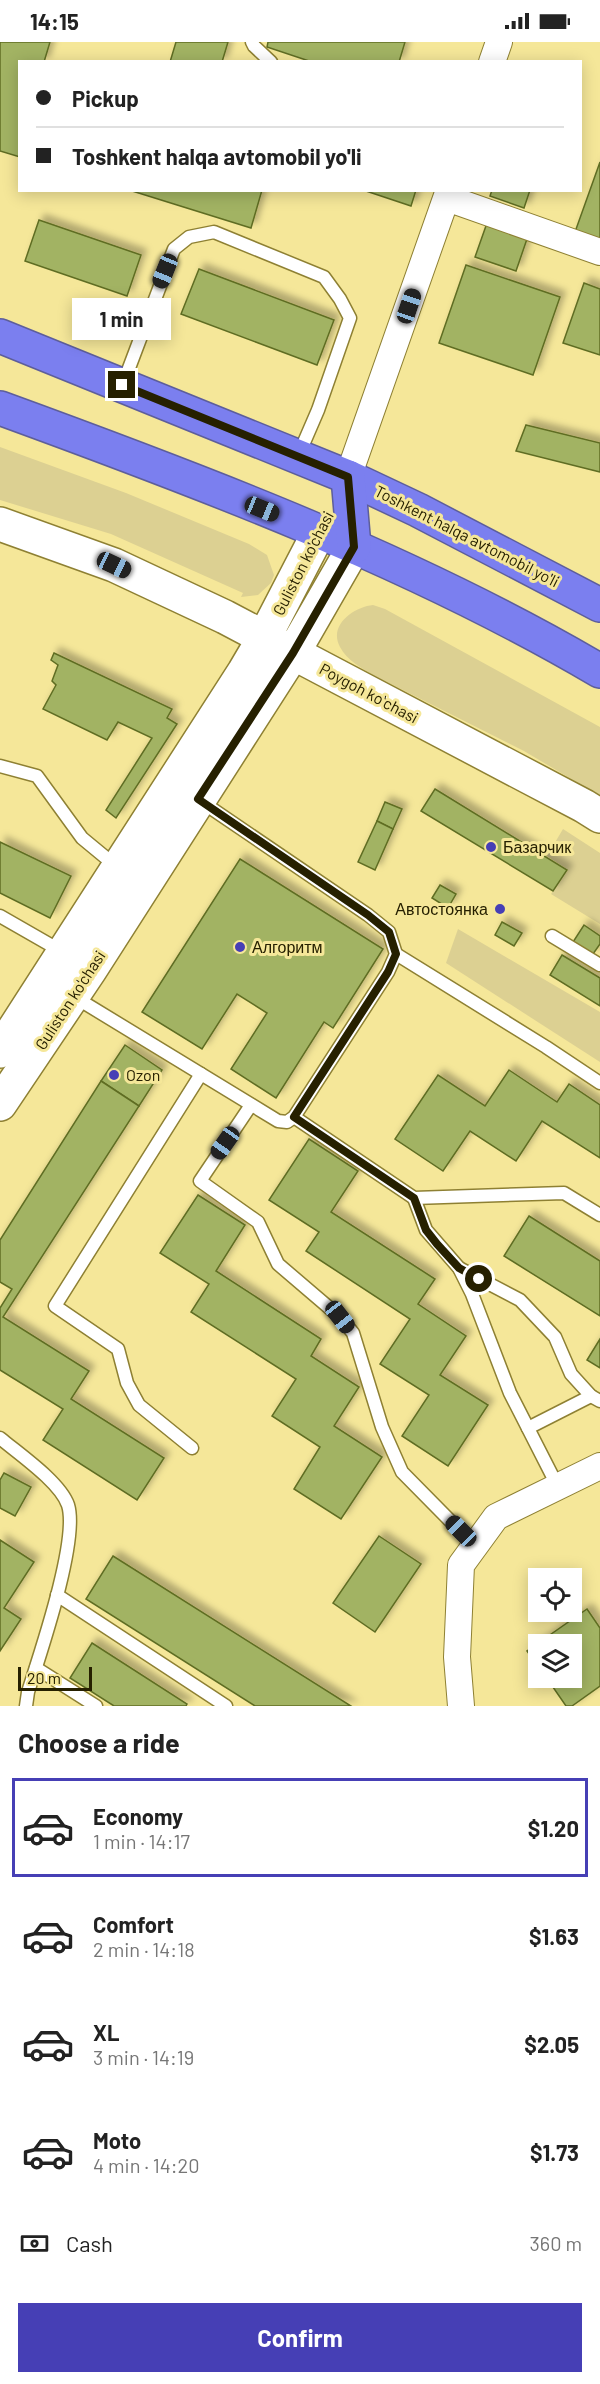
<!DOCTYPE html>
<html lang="en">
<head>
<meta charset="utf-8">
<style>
	:root { --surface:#fff; --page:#f6f6f6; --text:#222; --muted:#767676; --line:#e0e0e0; --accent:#463fb5 }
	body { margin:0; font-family:Barlow,sans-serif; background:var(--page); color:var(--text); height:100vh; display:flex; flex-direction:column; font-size:22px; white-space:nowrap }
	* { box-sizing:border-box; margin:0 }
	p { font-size:20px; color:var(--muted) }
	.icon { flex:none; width:33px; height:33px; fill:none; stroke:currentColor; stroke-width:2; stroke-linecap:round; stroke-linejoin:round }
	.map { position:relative; height:1664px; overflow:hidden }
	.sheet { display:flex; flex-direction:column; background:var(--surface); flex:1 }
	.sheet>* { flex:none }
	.banner { position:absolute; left:18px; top:18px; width:564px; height:132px; border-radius:0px; box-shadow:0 3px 15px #0003; display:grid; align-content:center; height:132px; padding:0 18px; background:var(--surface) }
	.controls { position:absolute; left:528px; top:1526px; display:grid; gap:12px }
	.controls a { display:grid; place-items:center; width:54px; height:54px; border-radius:0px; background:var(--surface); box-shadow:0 3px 15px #0003; font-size:30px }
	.scale { position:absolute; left:18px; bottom:15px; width:74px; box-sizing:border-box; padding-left:6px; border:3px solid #262000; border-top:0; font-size:16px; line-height:21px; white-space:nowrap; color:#262000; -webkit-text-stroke:4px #f5e799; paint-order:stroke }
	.end { position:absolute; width:27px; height:27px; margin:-14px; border:8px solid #262000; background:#fff; box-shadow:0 0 0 3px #fff }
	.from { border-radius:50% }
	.bubble { position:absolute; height:42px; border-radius:0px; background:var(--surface); box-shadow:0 3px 15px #0003; font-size:20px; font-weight:700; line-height:42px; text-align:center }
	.car { position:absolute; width:18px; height:36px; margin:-18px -9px; border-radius:8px; box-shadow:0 0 4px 2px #0007; background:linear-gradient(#222 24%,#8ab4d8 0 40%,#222 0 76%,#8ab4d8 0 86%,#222 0) }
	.banner b { display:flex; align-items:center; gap:21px; height:57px; font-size:22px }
	.banner b+b { border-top:2px solid var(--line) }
	.banner i { width:15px; height:15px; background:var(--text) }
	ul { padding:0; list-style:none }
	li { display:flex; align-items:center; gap:18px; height:99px; margin:0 12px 9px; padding:0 6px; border:3px solid transparent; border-radius:0px }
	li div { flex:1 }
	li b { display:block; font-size:22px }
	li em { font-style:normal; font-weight:700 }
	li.on { border-color:var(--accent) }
	li>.icon { width:54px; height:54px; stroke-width:1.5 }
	h2 { padding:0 18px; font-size:27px; line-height:72px }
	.pay { display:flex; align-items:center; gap:15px; height:66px; padding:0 18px; font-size:22px }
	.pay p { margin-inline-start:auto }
	.action { display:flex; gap:12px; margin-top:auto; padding:12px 18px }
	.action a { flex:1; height:69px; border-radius:0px; background:var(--accent); color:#fff; font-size:24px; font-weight:700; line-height:69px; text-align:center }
	.status { display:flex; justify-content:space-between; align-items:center; height:42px; padding:0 30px; background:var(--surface); direction:ltr }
	.status svg { height:16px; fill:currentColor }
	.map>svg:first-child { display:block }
	.green { fill:#dcd092 }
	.building { fill:#a2b363; stroke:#5f6d23; stroke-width:1.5; filter:url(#shadow) }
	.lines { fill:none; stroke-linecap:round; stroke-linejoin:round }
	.lane-casing { stroke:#8e8033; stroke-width:15 }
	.street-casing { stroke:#8e8033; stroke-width:28 }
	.secondary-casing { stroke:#8e8033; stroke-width:36 }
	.highway-casing { stroke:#5d5e9b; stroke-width:36 }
	.lane { stroke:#fff; stroke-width:12 }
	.street { stroke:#fff; stroke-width:26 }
	.secondary { stroke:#fff; stroke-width:33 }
	.highway { stroke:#7b7fef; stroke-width:33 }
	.route { stroke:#262000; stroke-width:8 }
	.poi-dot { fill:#463fb5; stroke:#f5e799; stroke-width:2 }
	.labels { text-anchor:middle; stroke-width:6; stroke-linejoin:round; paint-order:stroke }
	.street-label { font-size:16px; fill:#262000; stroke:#f5e799 }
	.poi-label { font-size:16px; fill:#262000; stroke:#f5e799; text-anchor:start }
</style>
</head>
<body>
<div class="status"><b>14:15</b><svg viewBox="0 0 49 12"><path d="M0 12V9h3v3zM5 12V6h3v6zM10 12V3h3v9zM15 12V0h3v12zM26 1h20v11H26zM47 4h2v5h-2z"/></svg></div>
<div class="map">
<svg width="600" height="1664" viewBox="0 0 600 1664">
	<defs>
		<filter id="shadow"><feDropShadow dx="5.5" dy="-5.5" stdDeviation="3" flood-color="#0004"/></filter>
	</defs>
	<rect width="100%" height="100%" fill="#f5e799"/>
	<g class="green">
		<path d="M0,405L126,451L249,502L267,513L274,533L271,541L258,553L241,555L243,551L111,492L0,458Z"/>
		<path d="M373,563L385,567L600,685V754L524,709L373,633C361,626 347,618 340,605C328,583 354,565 373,563Z"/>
		<path d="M563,787L600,811V882L551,852L568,828L547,814Z"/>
		<path d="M458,887L600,970V1020L446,921Z"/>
	</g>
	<g class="building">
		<path d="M0,0H50L44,20H20V115L0,109Z"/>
		<path d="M176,0H228L222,20H170Z"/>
		<path d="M268,0H405L399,20H312L267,5Z"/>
		<path d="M600,120V198L575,190Z"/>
		<path d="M129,148H262L251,186Z"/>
		<path d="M363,148H416L411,164Z"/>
		<path d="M492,148H530L524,166L490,154Z"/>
		<path d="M39,178L141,213L127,254L25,219Z"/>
		<path d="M487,181L528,194L516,229L475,215Z"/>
		<path d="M466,223L560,255L533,333L439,301Z"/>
		<path d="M199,227L334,278L317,323L181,272Z"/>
		<path d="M584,241L600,247V313L563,301Z"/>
		<path d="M526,383L600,401V430L516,409Z"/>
		<path d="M54,611L172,667L167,676L177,682L116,776L106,768L152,696L118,680L107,698L43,667L56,643L52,639L58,623L51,618Z"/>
		<path d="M435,747L567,828L553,849L421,769Z"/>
		<path d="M385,760L402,767L393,787L377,779Z"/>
		<path d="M377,779L393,787L375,828L358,820Z"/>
		<path d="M0,800L71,834L50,876L0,851Z"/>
		<path d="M240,817L383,907L333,986L324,980L276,1056L231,1027L267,971L237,952L202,1007L142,970Z"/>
		<path d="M440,843L456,852L448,866L432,856Z"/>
		<path d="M502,880L522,891L514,904L495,893Z"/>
		<path d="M584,883L600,894V902L593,912L573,900Z"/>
		<path d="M562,913L600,936V964L550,933Z"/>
		<path d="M125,1003L162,1028L139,1064L101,1039Z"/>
		<path d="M509,1028L557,1060L569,1042L600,1063V1116L542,1079L516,1119L470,1089L443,1129L395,1097L438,1033L485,1064Z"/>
		<path d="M101,1039L139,1064L3,1275L89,1329L71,1357L164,1416L137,1458L43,1398L63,1367L0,1328V1266L12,1247L0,1240V1198Z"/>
		<path d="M309,1097L358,1129L331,1170L435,1237L418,1262L466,1294L440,1333L488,1363L448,1424L402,1394L429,1353L380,1322L410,1277L306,1209L319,1190L269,1158Z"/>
		<path d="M198,1153L245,1183L216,1229L321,1297L311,1314L359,1345L334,1384L382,1415L341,1477L294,1447L320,1405L272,1374L296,1337L191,1270L209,1242L160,1211Z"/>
		<path d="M529,1174L600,1219V1274L504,1214Z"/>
		<path d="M600,1297V1326L587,1318Z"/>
		<path d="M4,1431L31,1445L15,1474L0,1466V1438Z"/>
		<path d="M379,1494L421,1522L375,1590L333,1561Z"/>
		<path d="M0,1498L34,1520L4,1566L21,1577L0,1609Z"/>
		<path d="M113,1514L351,1664H255L86,1557Z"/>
		<path d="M587,1567L600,1586V1644L572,1664H566L546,1635H572V1602H538V1625L527,1609Z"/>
		<path d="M92,1601L187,1662L186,1664H114L70,1636Z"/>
	</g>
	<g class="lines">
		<g class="lane-casing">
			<g id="lane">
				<path d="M252,0L254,4L271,20"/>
				<path d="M123,342L174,207L189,195L214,190L324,235L340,257L350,276L318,368L299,412"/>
				<path d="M0,724L37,734L82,796L105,815L118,822"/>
				<path d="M0,874L61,909"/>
				<path d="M552,894L600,923"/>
				<path d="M396,912L546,1005L600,1041"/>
				<path d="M73,954L278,1079L287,1080L294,1075L388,930L396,912L389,890L368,873L199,758"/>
				<path d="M251,1063L200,1139L258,1180L278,1222L340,1275L353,1291L382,1385L402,1430L475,1504"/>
				<path d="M294,1075L414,1156L564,1151L600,1173"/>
				<path d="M414,1156L426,1188L459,1226L472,1252L510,1351L558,1445"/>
				<path d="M459,1226L520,1258L555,1295L571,1332L591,1354L600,1359"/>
				<path d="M528,1386L591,1354"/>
				<path d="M0,1396C19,1412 60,1440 68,1463C79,1498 40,1612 28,1650L26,1664"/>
				<path d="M192,1406L139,1363L127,1341L118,1307L55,1264L201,1032"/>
				<path d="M57,1553L226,1664"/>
				<path d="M36,1626L96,1664"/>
			</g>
		</g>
		<g class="street-casing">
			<g id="street">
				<path d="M492,20L499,0"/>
				<path d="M447,156L600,210"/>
				<path d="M348,435L449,148"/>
				<path d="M461,1664L457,1615L461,1523L496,1475L600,1424"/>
			</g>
		</g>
		<g class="secondary-casing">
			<g id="secondary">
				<path d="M0,482L114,523L225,575L584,764L600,774"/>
				<path d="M0,1009L244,630L264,596L319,490"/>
				<path d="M0,1062L90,928L293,611L354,505"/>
			</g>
		</g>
		<g class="highway-casing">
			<g id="highway">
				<path d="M0,294L348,435L418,468L600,563"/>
				<path d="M0,366C203,440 413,519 600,629"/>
				<path d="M348,435L354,505"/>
			</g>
		</g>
		<use href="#lane" class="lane"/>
		<use href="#street" class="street"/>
		<use href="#secondary" class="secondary"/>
		<use href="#highway" class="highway"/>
	</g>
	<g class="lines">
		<path class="route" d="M122,343L348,435L354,505L293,611L198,757L368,873L389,890L396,912L388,930L294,1075L414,1156L426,1188L437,1202L459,1226L479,1237"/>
	</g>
	<g class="poi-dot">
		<circle cx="491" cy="805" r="6"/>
		<circle cx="500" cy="867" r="6"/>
		<circle cx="240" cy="905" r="6"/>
		<circle cx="114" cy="1033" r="6"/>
	</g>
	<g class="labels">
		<g class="street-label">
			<text transform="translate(467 494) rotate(27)" y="6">Toshkent halqa avtomobil yo'li</text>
			<text transform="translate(303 521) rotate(-63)" y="6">Guliston ko'chasi</text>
			<text transform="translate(369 651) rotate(28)" y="6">Poygoh koʻchasi</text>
			<text transform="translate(70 958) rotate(-57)" y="6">Guliston ko'chasi</text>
		</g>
		<g class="poi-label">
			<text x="503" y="811">Базарчик</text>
			<text x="488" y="873" text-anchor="end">Автостоянка</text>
			<text x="252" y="911">Алгоритм</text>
			<text x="126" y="1039">Ozon</text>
		</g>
	</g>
</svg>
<div class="controls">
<a><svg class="icon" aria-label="locate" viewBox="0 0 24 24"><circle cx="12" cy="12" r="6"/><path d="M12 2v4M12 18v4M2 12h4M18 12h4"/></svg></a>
<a><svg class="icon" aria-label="layers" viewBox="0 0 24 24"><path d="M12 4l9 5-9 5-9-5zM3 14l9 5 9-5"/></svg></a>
</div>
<div class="scale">20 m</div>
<i class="end from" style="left:479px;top:1237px"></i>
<i class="end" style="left:122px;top:343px"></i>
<div class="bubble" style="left:72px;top:256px;width:99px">1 min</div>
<i class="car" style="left:165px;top:229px;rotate:202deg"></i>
<i class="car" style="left:409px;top:264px;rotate:19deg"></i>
<i class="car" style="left:262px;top:467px;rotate:112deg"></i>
<i class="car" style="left:114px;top:523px;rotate:115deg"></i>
<i class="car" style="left:225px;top:1101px;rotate:215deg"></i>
<i class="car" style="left:340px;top:1275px;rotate:142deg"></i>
<i class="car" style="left:461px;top:1489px;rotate:315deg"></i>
<div class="banner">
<b><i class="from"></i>Pickup</b>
<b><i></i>Toshkent halqa avtomobil yo'li</b>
</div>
</div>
<section class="sheet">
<h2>Choose a ride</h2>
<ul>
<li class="on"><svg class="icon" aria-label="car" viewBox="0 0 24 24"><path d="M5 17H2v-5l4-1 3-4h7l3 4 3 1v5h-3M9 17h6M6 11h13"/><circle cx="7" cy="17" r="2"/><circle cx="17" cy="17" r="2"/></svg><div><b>Economy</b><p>1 min · 14:17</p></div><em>$1.20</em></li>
<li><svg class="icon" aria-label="car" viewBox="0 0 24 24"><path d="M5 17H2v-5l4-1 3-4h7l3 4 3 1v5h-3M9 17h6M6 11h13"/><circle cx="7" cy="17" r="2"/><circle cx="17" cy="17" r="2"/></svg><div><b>Comfort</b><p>2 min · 14:18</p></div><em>$1.63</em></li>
<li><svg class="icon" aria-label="car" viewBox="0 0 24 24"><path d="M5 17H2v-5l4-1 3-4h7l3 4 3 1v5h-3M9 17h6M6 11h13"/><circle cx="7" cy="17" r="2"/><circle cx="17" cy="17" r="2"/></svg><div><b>XL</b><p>3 min · 14:19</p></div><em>$2.05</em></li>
<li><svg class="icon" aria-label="car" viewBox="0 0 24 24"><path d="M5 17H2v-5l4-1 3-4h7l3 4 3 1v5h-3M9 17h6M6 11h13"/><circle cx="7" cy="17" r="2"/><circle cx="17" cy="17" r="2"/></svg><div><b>Moto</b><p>4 min · 14:20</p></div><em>$1.73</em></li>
</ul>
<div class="pay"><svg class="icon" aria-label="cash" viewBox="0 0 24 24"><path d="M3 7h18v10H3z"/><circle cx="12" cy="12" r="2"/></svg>Cash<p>360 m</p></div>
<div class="action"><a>Confirm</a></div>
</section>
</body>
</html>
